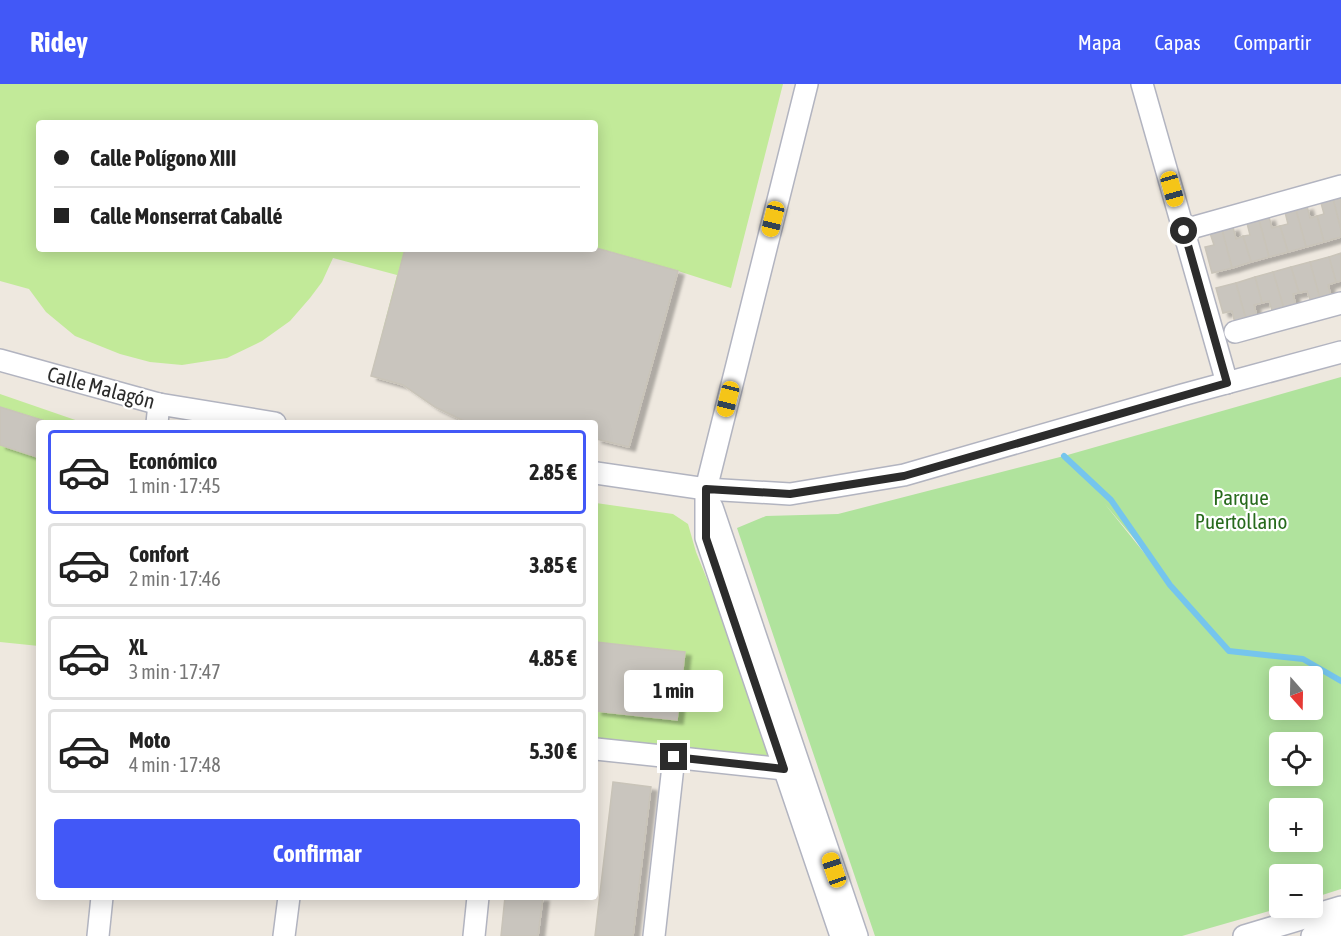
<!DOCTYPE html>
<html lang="es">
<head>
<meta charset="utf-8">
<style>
	:root { --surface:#fff; --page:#f6f6f6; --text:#222; --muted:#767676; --line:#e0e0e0; --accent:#4258f7 }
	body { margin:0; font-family:"Asap Condensed",sans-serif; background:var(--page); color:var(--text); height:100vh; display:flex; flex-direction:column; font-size:22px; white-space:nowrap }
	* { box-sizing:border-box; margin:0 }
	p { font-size:20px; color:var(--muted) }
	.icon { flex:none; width:33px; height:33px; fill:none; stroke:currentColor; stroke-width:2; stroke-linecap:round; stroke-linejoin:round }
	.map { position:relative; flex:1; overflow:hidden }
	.sheet { position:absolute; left:36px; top:336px; width:562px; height:480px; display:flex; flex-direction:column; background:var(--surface); border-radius:6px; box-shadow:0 3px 15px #0003 }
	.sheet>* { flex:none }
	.guide { position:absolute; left:36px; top:36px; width:562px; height:132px; border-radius:6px; box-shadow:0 3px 15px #0003; display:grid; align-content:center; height:132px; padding:0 18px; background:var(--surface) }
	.needle { width:39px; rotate:160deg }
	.controls { position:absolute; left:1269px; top:582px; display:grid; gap:12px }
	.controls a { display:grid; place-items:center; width:54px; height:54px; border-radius:6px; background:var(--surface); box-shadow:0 3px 15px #0003; font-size:30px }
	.end { position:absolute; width:27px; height:27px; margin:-14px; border:8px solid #2c2c2c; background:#fff; box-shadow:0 0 0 3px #fff }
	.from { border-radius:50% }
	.bubble { position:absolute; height:42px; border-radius:6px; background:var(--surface); box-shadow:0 3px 15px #0003; font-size:20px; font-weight:700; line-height:42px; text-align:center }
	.car { position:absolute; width:18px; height:36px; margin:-18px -9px; border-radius:8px; box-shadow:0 0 4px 2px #0007; background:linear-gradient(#f5c518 24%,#345 0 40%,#f5c518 0 76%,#345 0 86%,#f5c518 0) }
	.guide b { display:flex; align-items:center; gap:21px; height:57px; font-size:22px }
	.guide b+b { border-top:2px solid var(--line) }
	.guide i { width:15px; height:15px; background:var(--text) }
	ul { padding:10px 0 0; list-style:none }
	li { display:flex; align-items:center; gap:18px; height:84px; margin:0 12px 9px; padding:0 6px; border:3px solid var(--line); border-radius:6px }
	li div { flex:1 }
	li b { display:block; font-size:22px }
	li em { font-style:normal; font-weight:700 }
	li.selected { border-color:var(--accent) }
	li>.icon { width:54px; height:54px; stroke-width:1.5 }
	.action { display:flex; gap:12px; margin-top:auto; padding:12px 18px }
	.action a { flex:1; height:69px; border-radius:6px; background:var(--accent); color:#fff; font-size:24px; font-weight:700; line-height:69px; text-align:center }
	header { display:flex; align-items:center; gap:36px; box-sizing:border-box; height:84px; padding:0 30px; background:var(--accent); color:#fff }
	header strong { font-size:28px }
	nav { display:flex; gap:33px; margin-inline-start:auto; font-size:21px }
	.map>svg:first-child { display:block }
	.green { fill:#b0e39d; fill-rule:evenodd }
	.pitch { fill:#c2ea99; fill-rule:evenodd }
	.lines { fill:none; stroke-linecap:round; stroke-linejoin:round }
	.stream { stroke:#75c5ed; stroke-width:6 }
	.building { fill:#c9c5be; stroke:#c9c4b9; stroke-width:1.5; filter:url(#shadow) }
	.minor-casing { stroke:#b2b4c0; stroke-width:24 }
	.minor { stroke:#fff; stroke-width:21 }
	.route { stroke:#2c2c2c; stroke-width:8 }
	.labels { text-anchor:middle; stroke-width:4.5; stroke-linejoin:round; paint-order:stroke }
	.street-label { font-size:21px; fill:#2c2c2c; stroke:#fff }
	.park-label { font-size:21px; fill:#276a1c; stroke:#fff }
</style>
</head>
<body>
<header>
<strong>Ridey</strong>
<nav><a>Mapa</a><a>Capas</a><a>Compartir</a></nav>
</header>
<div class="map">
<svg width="1341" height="852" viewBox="0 0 1341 852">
	<defs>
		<filter id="shadow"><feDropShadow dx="6" dy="4" stdDeviation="1.5" flood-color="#0004"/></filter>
	</defs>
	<rect width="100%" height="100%" fill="#eee8df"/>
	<path class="green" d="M1341,293V805L1313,814L1312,790H1280V824L1182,852H875L737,444L766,432L838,430L1064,372ZM1104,419L1208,542V543L1170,501ZM1280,592H1312V626H1280ZM1280,658H1312V692H1280ZM1280,724H1312V758H1280Z"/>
	<g class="pitch">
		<path d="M0,0H783L731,204L678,187L629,363L596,355V339H468L435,323L403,301L371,292L397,191L333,174L322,198L310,214L290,237L262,257L227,274L182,281L150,278L120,270L75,252L46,228L29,205L0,197ZM39,39H596V165H39Z"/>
		<path d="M0,310L84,339H39V562L0,558Z"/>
		<path d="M596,419L673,430L688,440L696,468L784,685L596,665Z"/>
	</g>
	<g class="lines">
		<path class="stream" d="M1064,372L1111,416L1170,501L1229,567L1303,575L1341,597"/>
	</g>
	<g class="building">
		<path d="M1341,113V146L1333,115Z"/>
		<path d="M1333,115L1341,146V153L1324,158L1317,132L1324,130L1321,119Z"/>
		<path d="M1307,122L1310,134L1317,132L1324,158L1306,163L1296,126Z"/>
		<path d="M1296,126L1306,163L1288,168L1280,142L1288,140L1285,128Z"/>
		<path d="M1269,133L1272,144L1280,142L1288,168L1269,173L1259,136Z"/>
		<path d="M1259,136L1269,173L1251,178L1243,152L1250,151L1247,139Z"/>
		<path d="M1233,143L1236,155L1243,152L1251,178L1232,184L1222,146Z"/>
		<path d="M1222,146L1232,184L1212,189L1205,163L1214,161L1210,149Z"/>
		<path d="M596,164L678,187L629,363L596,355V339H468L435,323L403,301L371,292L405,165Z"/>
		<path d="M1341,169V197L1336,198L1329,173Z"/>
		<path d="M1329,173L1336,198L1328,201L1331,212L1320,215L1310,178Z"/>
		<path d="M1310,178L1320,215L1311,218L1307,207L1299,209L1291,183Z"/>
		<path d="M1291,183L1299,209L1293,210L1296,222L1284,225L1273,188Z"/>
		<path d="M1273,188L1284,225L1273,229L1269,217L1262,219L1255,193Z"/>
		<path d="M1255,193L1262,219L1254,221L1257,233L1246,236L1236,199Z"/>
		<path d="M1236,199L1246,236L1235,239L1232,227L1223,229L1216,204Z"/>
		<path d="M0,323L48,338L39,339L37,373L0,361Z"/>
		<path d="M596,558L685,568L677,636L596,627Z"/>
		<path d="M613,698L651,703L633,852H595Z"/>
		<path d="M505,813H543L538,852H501Z"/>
	</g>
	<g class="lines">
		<g class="minor-casing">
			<g id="minor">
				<path d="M807,0L706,405V454L841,852"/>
				<path d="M1142,0L1227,299"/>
				<path d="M1184,146L1341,102"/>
				<path d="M1235,248L1341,219"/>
				<path d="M0,276L159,320L275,339"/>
				<path d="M157,339L159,320"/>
				<path d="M596,389L706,405L790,410L904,391L1182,311L1341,268"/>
				<path d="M712,423L857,852"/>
				<path d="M596,665L784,685L795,681"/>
				<path d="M98,852L102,813"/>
				<path d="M284,852L289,813"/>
				<path d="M474,852L478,813"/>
				<path d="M654,852L674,673"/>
				<path d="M1244,852L1341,823"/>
				<path d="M1312,852L1341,843"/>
			</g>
		</g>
		<use href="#minor" class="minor"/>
	</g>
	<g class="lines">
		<path class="route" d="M674,673L784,685L706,454V405L790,410L904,392L1227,299L1184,147"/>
	</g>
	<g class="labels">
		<g class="street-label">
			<text transform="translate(101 304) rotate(15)" y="7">Calle Malagón</text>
		</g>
		<g class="park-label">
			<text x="1241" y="421">Parque<tspan x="1241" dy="24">Puertollano</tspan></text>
		</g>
	</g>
</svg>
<div class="controls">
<a><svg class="needle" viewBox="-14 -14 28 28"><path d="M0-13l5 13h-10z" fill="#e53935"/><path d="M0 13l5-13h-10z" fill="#767676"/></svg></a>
<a><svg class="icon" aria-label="locate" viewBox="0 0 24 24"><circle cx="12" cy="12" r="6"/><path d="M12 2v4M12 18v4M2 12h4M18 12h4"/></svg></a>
<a>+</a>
<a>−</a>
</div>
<i class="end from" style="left:1184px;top:147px"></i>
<i class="end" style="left:674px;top:673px"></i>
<div class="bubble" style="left:624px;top:586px;width:99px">1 min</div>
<i class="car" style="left:1172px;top:105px;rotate:164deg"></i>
<i class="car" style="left:773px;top:135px;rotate:194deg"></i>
<i class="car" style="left:728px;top:315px;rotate:194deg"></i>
<i class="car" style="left:834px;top:786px;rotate:341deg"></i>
<div class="guide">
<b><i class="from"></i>Calle Polígono XIII</b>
<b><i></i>Calle Monserrat Caballé</b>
</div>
<section class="sheet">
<ul>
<li class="selected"><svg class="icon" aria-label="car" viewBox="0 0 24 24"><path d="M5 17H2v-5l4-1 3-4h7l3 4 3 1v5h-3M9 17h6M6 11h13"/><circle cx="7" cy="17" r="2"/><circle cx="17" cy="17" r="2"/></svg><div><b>Económico</b><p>1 min · 17:45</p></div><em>2.85 €</em></li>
<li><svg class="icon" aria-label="car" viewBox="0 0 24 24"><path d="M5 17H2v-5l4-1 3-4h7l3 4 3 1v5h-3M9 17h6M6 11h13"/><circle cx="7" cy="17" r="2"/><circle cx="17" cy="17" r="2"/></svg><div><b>Confort</b><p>2 min · 17:46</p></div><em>3.85 €</em></li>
<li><svg class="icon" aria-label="car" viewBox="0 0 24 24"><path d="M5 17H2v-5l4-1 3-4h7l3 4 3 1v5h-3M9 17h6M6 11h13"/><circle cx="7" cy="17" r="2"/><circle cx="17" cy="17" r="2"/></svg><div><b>XL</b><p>3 min · 17:47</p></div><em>4.85 €</em></li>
<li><svg class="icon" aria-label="car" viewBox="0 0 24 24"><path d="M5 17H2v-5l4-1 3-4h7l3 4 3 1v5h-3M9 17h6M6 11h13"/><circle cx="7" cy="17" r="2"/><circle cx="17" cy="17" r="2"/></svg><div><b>Moto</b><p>4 min · 17:48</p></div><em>5.30 €</em></li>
</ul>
<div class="action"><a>Confirmar</a></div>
</section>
</div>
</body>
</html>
